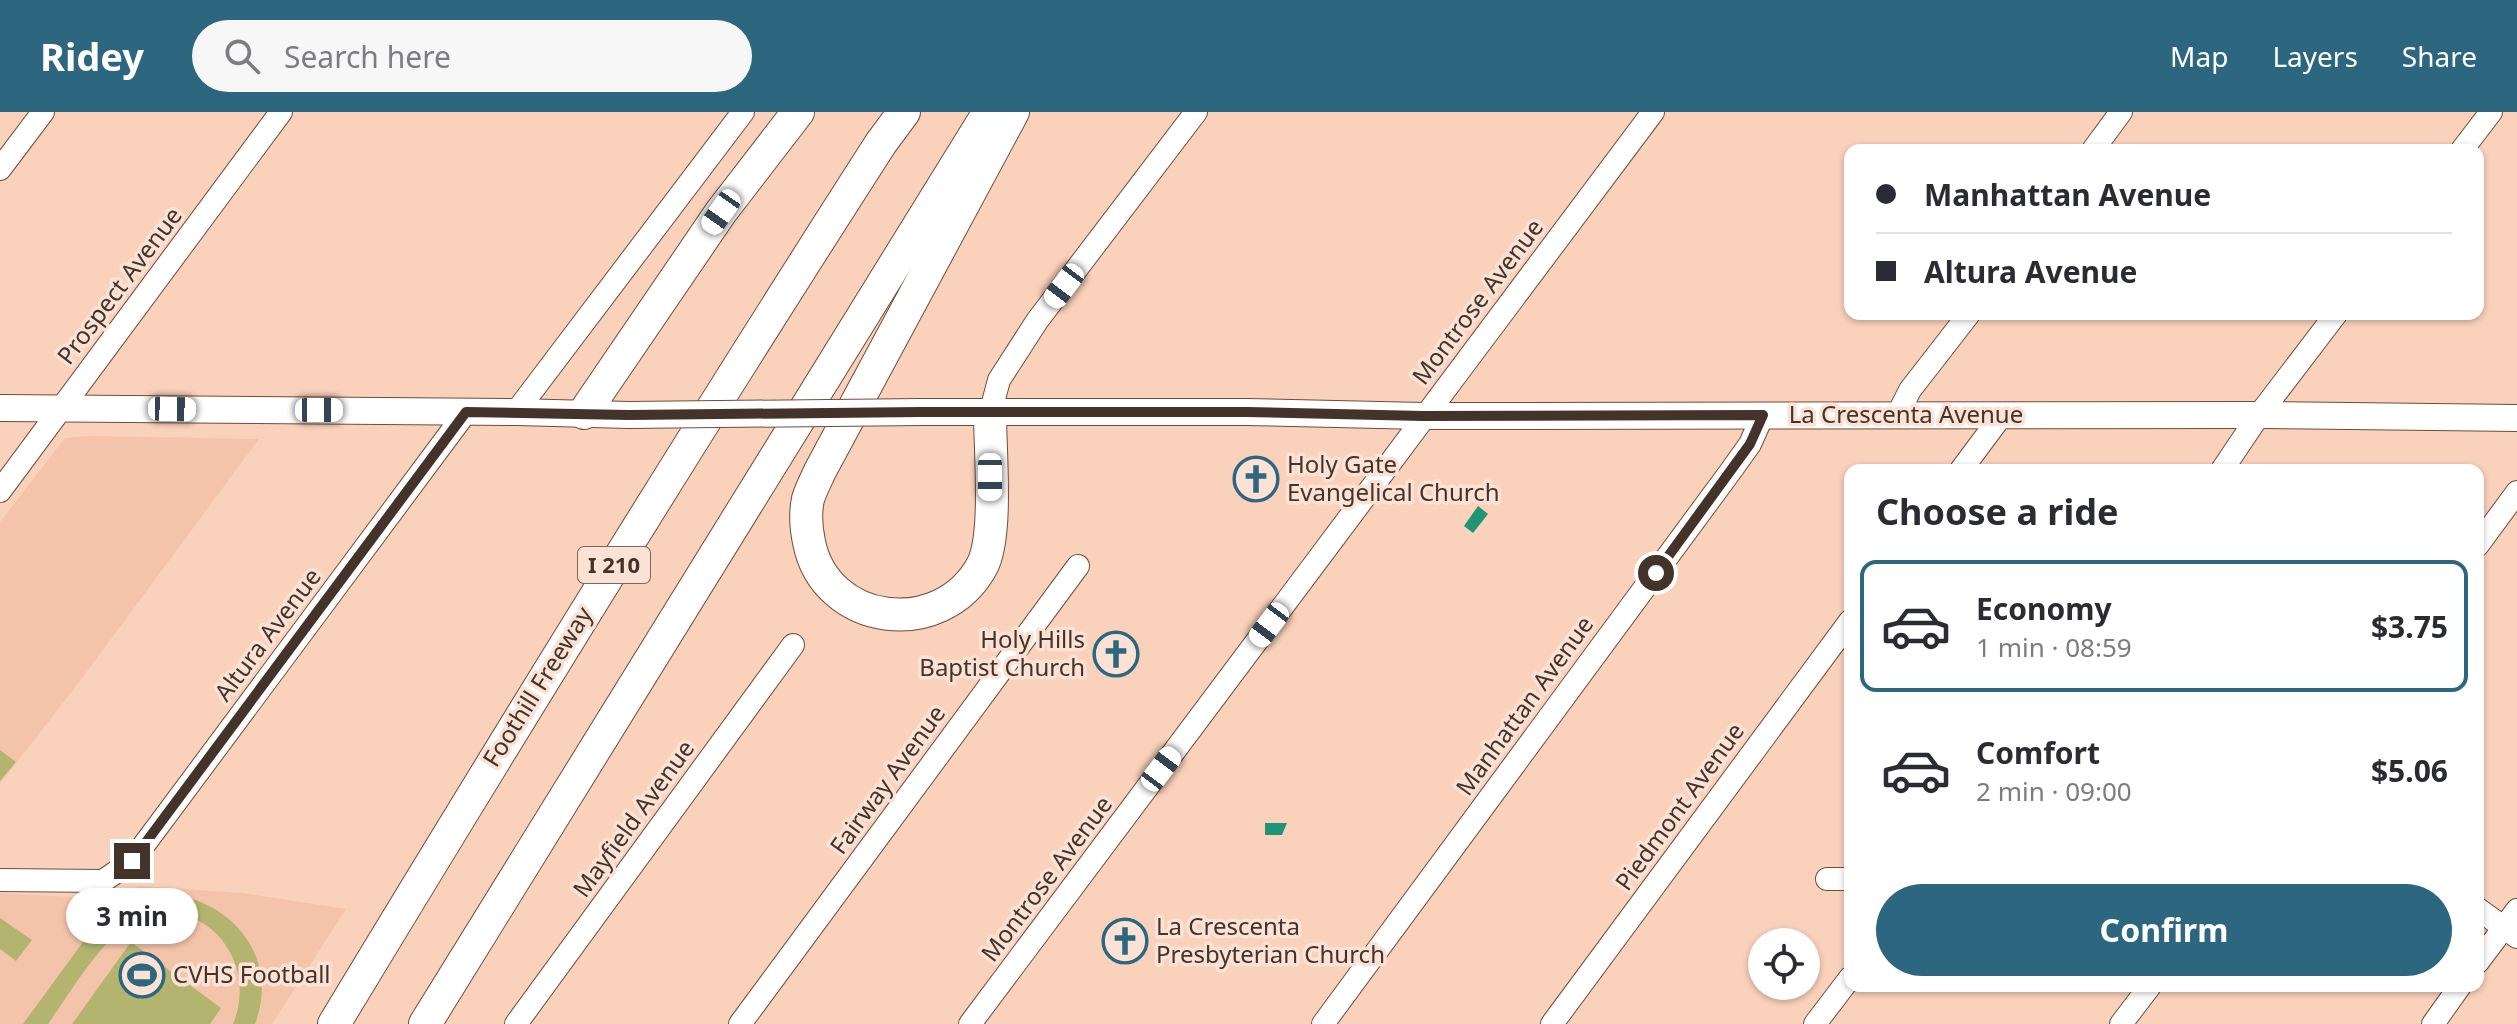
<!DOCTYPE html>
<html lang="en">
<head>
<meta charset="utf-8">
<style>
	:root { --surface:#fff; --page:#f7f7f7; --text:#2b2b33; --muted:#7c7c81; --line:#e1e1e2; --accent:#2c667f }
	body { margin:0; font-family:"Noto Sans",sans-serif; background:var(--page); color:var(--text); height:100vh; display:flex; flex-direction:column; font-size:30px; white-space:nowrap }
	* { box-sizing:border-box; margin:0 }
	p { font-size:26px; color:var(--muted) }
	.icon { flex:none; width:44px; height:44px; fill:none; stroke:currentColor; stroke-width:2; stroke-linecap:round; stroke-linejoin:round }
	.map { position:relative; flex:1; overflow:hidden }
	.panel { position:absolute; left:1844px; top:352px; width:640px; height:528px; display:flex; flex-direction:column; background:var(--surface); border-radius:16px; box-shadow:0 2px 6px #0004 }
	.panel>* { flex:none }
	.banner { position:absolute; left:1844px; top:32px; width:640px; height:176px; border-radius:16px; box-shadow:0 2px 6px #0004; display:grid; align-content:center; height:176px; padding:0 32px; background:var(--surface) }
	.tools { position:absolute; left:1748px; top:816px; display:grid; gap:16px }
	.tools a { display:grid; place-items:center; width:72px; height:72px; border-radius:50%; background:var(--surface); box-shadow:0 2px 6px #0004; font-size:40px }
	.end { position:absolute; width:36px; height:36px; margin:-18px; border:10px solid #43332a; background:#fff; box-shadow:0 0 0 4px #fff }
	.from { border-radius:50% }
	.bubble { position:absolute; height:56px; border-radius:28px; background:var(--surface); box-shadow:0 2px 6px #0004; font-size:26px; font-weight:700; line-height:56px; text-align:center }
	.car { position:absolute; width:24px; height:48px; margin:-24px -12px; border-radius:10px; box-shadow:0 0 6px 2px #0007; background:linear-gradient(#fff 24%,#345 0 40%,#fff 0 76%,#345 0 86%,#fff 0) }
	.banner b { display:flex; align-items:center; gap:28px; height:76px; font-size:30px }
	.banner b+b { border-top:2px solid var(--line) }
	.banner i { width:20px; height:20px; background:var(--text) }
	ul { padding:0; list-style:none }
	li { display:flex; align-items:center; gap:24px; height:132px; margin:0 16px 12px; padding:0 16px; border:4px solid transparent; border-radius:16px }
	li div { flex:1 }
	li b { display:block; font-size:30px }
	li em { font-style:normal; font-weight:700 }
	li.selected { border-color:var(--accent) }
	li>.icon { width:72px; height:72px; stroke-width:1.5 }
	h2 { padding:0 32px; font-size:36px; line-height:96px }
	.primary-button { display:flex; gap:16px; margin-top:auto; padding:16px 32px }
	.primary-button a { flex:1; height:92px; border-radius:48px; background:var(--accent); color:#fff; font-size:32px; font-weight:700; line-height:92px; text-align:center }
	header { display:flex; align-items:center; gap:48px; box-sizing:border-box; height:112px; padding:0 40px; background:var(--accent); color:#fff }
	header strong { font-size:38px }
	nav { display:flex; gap:44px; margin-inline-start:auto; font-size:28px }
	.search { width:560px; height:72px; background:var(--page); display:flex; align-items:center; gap:20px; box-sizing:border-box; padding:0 28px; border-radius:44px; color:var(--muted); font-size:30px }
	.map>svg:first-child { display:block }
	.built { fill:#f4c4aa }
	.green { fill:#b3b470 }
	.water { fill:#1e9574 }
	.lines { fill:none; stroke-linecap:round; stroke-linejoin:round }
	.minor-casing { stroke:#6f4c3a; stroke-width:24 }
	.major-casing { stroke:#6f4c3a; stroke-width:28 }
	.highway-casing { stroke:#6f4c3a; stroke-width:34 }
	.minor { stroke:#fff; stroke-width:22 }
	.major { stroke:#fff; stroke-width:26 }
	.highway { stroke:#fff; stroke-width:32 }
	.major-bridge-casing { stroke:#6f4c3a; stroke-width:28; stroke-linecap:butt }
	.major-bridge { stroke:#fff; stroke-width:26 }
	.route { stroke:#43332a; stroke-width:10 }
	.labels { text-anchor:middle; stroke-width:7; stroke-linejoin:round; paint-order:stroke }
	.shield { fill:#fce2d5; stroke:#7a685d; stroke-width:2 }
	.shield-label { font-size:22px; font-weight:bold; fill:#43332a }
	.street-label { font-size:24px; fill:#43332a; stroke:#fce2d5 }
	.poi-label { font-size:24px; fill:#43332a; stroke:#fce2d5; text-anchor:start }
</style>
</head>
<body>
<header>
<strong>Ridey</strong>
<div class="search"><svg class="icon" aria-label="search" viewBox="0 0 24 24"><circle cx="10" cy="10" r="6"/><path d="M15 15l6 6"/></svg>Search here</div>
<nav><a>Map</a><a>Layers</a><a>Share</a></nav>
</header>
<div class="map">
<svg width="2517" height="912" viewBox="0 0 2517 912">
	<rect width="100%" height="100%" fill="#fad1bb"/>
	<g class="built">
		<path d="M88,324L259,327L80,569L0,672V410L65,326Z"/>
		<path d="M140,774L243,781L346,797L272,912H0V781L109,787Z"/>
	</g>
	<g class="green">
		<path d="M0,638L16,650L0,669Z"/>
		<path d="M167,782C233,788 280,846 255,912H233C261,845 197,774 130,812C101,828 68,884 48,912H23L110,793L115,797L137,787Z"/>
		<path d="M0,806L32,828L16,849L0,837Z"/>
		<path d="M131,830L221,896L210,912H72Z"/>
	</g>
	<g class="water">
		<path d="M1478,394L1488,402L1473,421L1464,414Z"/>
		<path d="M1265,711H1287L1282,723H1265Z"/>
	</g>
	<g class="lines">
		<g class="minor-casing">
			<g id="minor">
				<path d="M2093,38L2121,0"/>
				<path d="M2462,38L2491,0"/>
				<path d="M0,57L43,0"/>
				<path d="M516,300L743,0"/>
				<path d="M990,302L999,268L1037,209L1196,0"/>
				<path d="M1897,304L1910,278L1969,202"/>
				<path d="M1961,358L2002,303"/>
				<path d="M2222,358L2259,303L2336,202"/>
				<path d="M0,379L281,0"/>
				<path d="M2478,433L2517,380"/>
				<path d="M1827,767H1850"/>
				<path d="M0,768L103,769L132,749L466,300"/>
				<path d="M2478,797L2517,825"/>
				<path d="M2478,850L2517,798"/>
				<path d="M516,912L793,533"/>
				<path d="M740,912L1078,454"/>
				<path d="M970,912L1653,0"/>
				<path d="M1323,912L1730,360L1750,332L1763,303"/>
				<path d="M1552,912L1850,509"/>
				<path d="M1815,912L1850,866"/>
				<path d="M2121,912L2150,874"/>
				<path d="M2433,912L2460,874"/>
			</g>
		</g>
		<g class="major-casing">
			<g id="major">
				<path d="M0,296L516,300L629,303"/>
				<path d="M920,300H1247L1423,304L2259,303L2517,306"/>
			</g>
		</g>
		<g class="highway-casing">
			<g id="highway">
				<path d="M584,301L721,100L798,0"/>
				<path d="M990,302C990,338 998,425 982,454C941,529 825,514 809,430C806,416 805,401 808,387C811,377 816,368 820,359L1013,0"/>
				<path d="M334,912C513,616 694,322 881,31L904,0"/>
				<path d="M425,912L989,0"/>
			</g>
		</g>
		<use href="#minor" class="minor"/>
		<use href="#major" class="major"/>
		<use href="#highway" class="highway"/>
		<g class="major-bridge-casing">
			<path id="major-bridge" d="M629,303L920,300"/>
		</g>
		<use href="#major-bridge" class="major-bridge"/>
	</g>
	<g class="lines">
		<path class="route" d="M132,749L466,300L629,303L920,300H1247L1423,304L1763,303L1750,332L1656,461"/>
	</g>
	<defs>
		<g id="church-ring" transform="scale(2.3)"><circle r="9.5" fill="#fce2d5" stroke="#2c667f" stroke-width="1.5"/><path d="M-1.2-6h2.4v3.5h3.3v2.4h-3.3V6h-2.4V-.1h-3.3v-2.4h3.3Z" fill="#2c667f"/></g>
		<g id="stadium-ring" transform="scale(2.3)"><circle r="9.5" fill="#fce2d5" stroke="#2c667f" stroke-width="1.5"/><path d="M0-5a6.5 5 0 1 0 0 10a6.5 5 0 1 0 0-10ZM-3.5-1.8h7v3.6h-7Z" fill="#2c667f"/></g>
	</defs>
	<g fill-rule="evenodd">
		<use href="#church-ring" x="1256" y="367"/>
		<use href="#church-ring" x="1116" y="542"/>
		<use href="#church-ring" x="1125" y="829"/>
		<use href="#stadium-ring" x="142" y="863"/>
	</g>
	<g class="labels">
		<rect class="shield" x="578" y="435" width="72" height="36" rx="6"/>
		<g class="shield-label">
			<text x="614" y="461">I 210</text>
		</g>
		<g class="street-label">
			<text transform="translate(120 174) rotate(-53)" y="8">Prospect Avenue</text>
			<text transform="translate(1478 190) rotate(-53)" y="8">Montrose Avenue</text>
			<text x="1906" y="311">La Crescenta Avenue</text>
			<text transform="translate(268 523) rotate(-53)" y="8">Altura Avenue</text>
			<text transform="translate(538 575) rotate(-58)" y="8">Foothill Freeway</text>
			<text transform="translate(1525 594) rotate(-54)" y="8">Manhattan Avenue</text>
			<text transform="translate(888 668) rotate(-54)" y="8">Fairway Avenue</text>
			<text transform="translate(1680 695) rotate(-54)" y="8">Piedmont Avenue</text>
			<text transform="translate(634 707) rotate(-54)" y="8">Mayfield Avenue</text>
			<text transform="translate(1047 767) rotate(-53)" y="8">Montrose Avenue</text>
		</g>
		<g class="poi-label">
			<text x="1287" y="361">Holy Gate<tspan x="1287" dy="28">Evangelical Church</tspan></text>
			<text x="1085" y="536" text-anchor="end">Holy Hills<tspan x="1085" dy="28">Baptist Church</tspan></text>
			<text x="1156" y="823">La Crescenta<tspan x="1156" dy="28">Presbyterian Church</tspan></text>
			<text x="173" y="871">CVHS Football</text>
		</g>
	</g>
</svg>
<div class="tools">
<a><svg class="icon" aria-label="locate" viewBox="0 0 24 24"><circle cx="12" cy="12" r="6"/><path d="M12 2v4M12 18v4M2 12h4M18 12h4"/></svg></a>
</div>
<i class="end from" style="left:1656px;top:461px"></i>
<i class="end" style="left:132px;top:749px"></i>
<div class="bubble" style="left:66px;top:776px;width:132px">3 min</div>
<i class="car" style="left:721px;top:100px;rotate:215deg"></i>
<i class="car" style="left:1064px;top:174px;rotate:217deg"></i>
<i class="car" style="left:172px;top:297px;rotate:91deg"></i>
<i class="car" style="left:319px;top:298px;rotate:90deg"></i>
<i class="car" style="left:990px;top:365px;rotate:180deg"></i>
<i class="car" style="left:1269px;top:513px;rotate:217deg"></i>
<i class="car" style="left:1161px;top:657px;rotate:37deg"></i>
<div class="banner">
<b><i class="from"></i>Manhattan Avenue</b>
<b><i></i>Altura Avenue</b>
</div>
<section class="panel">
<h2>Choose a ride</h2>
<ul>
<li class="selected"><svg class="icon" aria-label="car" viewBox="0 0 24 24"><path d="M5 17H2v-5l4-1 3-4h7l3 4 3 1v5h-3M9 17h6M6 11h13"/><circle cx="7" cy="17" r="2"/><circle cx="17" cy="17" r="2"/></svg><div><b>Economy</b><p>1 min · 08:59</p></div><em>$3.75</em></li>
<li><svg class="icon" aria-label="car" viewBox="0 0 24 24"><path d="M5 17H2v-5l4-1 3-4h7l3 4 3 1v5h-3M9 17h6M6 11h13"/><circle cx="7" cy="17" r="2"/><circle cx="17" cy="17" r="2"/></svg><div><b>Comfort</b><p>2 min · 09:00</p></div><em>$5.06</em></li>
</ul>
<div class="primary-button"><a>Confirm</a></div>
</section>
</div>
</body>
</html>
